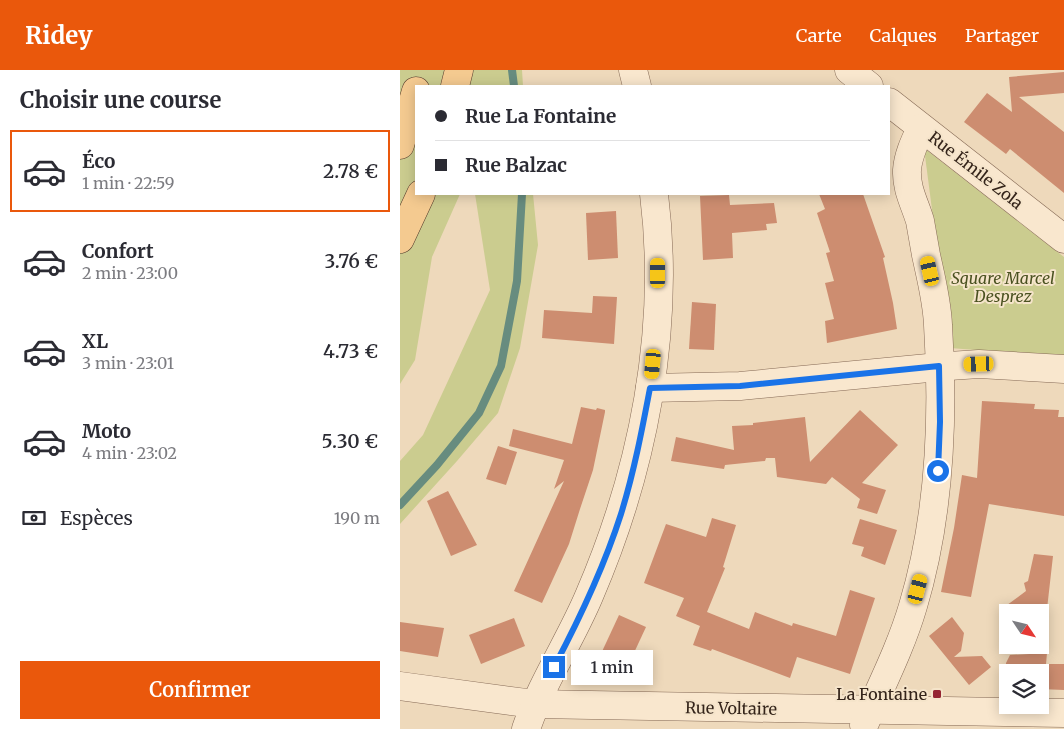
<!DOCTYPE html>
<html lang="fr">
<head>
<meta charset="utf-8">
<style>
	:root { --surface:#fff; --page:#f2f2f3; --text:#2b2b33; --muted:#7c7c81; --line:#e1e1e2; --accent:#ea580c }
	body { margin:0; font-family:Merriweather,serif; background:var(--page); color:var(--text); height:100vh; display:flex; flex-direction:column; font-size:19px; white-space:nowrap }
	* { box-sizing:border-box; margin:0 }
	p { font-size:16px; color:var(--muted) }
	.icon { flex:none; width:28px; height:28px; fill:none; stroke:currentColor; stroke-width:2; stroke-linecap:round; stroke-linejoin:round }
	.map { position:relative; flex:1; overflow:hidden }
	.panel { display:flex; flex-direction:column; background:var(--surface); width:400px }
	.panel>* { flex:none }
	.top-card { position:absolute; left:15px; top:15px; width:475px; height:110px; border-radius:0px; box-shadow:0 2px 12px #0003; display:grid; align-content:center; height:110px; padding:0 20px; background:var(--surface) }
	.needle { width:32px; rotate:125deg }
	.buttons { position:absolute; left:599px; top:534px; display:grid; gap:10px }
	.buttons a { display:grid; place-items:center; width:50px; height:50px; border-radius:0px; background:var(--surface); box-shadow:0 2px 12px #0003; font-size:25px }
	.end { position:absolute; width:22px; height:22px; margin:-11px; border:6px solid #1a73e8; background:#fff; box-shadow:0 0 0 2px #fff }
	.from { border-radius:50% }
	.bubble { position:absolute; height:35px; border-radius:0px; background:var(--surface); box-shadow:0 2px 12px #0003; font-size:16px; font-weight:600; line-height:35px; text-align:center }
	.car { position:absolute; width:15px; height:30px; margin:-15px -8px; border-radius:6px; box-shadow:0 0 4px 1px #0007; background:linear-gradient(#f5c518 24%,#345 0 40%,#f5c518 0 76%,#345 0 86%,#f5c518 0) }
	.top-card b { display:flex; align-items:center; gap:18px; height:48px; font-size:19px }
	.top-card b+b { border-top:1px solid var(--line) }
	.top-card i { width:12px; height:12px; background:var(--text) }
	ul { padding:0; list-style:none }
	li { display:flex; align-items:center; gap:15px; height:82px; margin:0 10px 8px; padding:0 10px; border:2px solid transparent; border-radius:0px }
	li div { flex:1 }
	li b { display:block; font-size:19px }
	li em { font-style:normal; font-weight:600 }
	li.selected { border-color:var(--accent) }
	li>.icon { width:45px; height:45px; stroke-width:1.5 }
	h2 { padding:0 20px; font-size:22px; line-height:60px }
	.pay { display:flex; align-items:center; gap:12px; height:55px; padding:0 20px; font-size:19px }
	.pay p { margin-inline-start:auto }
	.cta { display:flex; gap:10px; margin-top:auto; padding:10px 20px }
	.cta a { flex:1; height:58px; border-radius:0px; background:var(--accent); color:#fff; font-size:20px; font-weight:600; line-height:58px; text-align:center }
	header { display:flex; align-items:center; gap:30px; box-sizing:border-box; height:70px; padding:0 25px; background:var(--accent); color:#fff }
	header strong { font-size:24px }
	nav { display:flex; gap:28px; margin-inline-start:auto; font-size:18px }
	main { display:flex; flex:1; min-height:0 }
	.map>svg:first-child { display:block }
	.green { fill:#cbcc8f }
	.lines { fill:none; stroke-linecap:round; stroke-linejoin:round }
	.stream { stroke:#678c7f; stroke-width:8 }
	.building { fill:#cd8d70 }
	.minor-casing { stroke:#856955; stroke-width:29 }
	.major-casing { stroke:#52382a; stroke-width:29 }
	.minor { stroke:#f9e7ce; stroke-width:28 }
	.major { stroke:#f4ca90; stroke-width:28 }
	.route { stroke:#1a73e8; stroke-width:6 }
	.poi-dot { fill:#952431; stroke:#f5e4ca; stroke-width:2 }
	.labels { text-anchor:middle; stroke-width:4; stroke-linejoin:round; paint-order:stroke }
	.street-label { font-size:16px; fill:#34241a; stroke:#f5e4ca }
	.park-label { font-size:16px; font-style:italic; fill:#4a5120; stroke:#f5e4ca }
	.poi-label { font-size:16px; fill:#34241a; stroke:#f5e4ca; text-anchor:end }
</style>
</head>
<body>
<header>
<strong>Ridey</strong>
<nav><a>Carte</a><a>Calques</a><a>Partager</a></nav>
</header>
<main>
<section class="panel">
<h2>Choisir une course</h2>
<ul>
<li class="selected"><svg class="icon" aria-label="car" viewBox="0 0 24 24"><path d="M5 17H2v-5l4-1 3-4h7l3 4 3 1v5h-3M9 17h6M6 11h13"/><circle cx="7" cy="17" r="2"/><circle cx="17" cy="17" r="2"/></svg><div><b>Éco</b><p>1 min · 22:59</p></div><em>2.78 €</em></li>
<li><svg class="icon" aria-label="car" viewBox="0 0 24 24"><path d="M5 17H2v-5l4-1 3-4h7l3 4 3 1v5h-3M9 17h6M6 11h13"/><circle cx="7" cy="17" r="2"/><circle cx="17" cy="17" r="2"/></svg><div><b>Confort</b><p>2 min · 23:00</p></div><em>3.76 €</em></li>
<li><svg class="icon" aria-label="car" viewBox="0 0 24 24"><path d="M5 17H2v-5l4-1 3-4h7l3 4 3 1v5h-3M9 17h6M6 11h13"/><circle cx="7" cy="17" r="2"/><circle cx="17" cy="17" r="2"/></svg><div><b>XL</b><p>3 min · 23:01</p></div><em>4.73 €</em></li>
<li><svg class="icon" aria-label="car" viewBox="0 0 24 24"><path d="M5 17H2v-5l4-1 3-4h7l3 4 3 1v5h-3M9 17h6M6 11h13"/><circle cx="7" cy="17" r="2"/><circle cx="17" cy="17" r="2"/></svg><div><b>Moto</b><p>4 min · 23:02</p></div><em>5.30 €</em></li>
</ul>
<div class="pay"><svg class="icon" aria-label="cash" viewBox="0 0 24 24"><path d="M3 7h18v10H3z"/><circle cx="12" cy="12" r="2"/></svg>Espèces<p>190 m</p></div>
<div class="cta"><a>Confirmer</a></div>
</section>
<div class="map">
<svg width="664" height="659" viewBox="0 0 664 659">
	<rect width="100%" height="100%" fill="#eed9bb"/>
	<g class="green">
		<path d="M0,0H122L123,16H16V124H60L32,187L15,290L0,314Z"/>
		<path d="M524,78L664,187V287L550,278Z"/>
		<path d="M75,124H133L138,175L120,278L98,343L57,391L0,454V391L23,365L90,220Z"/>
	</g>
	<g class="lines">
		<g class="stream">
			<path d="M112,0L114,16"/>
			<path d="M0,435L37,395L79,343L101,296L117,211L122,124"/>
		</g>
	</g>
	<g class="building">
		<path d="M664,2V23L619,27L664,62V123L610,79L606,84L564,52L587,23L612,42L609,7Z"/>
		<path d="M419,124H463L485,187L483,188L493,233L497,259L427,273L425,251L434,249L425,213L434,211L426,183L430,182L417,143L425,139Z"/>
		<path d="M329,125L330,135L374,133L377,153L366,154L367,160L332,163L333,188L303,190L300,126Z"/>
		<path d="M216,141L218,188L188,190L186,143Z"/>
		<path d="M193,226L217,227L214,274L142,268L144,240L192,243Z"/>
		<path d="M292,232L316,234L314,280L289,279Z"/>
		<path d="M582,331L635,334L634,339L659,340L658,347H664V446L589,434L571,527L541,522L554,458L562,405L577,408Z"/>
		<path d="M181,337L196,340L197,338L205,340V342L193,400L180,439L169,474L142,533L114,521L164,411L154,419L164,390L109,376L113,359L172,374Z"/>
		<path d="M460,340L498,375L462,413L486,420L477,444L457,438L460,429L432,407L426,414L377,407L375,388H366L365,391L325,395L324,399L271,391L276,367L334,380L332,356L353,355V353L405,347L410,392Z"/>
		<path d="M98,376L117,382L106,415L86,409Z"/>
		<path d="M48,421L77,475L51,486L27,431Z"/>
		<path d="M312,448L336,455L323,497L325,498L307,542L349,559L355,542L392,556L393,553L436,566L450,520L475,528L450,604L397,587L390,608L312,579L311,581L293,575L300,556L276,546L284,528L244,513L266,454L306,467Z"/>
		<path d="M460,449L497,460L485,495L461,486L464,477L452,474Z"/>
		<path d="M634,484L653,486L647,539L603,538L626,521L624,513L628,511Z"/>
		<path d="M219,545L246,557L226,600L199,588Z"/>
		<path d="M552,547L564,563L561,581L554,587L582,586L591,597L569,615L529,566Z"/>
		<path d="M114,548L125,576L81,594L69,565Z"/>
		<path d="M0,552L44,558L38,587L0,581Z"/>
		<path d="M647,583L646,594H664V620L640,619V602H608V619H606V593L610,585Z"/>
	</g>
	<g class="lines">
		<g class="minor-casing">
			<g id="minor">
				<path d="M233,0L237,16"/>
				<path d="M449,0L469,16"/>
				<path d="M489,32L664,169"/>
				<path d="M250,318L340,316L549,296L579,294L664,299"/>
				<path d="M0,616L134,634L664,643"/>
				<path d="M464,655C481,616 501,577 513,536C540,446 544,349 538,255C537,231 531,208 526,185C524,174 522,162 520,151C515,134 506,119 507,100C508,85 515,71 521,58"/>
				<path d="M126,659C142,612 170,571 189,526C243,401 271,260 254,124"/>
			</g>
		</g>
		<g class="major-casing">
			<g id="major">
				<path d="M55,16L59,0"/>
				<path d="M0,75L16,21"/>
				<path d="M0,169L21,124"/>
			</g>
		</g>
		<use href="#minor" class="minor"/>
		<use href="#major" class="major"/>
	</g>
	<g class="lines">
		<path class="route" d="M154,597C180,548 204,497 221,444C234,402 242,360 250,318L340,316L539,296L540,352L538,401"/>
	</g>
	<rect class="poi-dot" x="532" y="619" width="10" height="10" rx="2.5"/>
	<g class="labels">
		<g class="street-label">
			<text transform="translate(576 100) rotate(38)" y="6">Rue Émile Zola</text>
			<text transform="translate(331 638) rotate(1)" y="6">Rue Voltaire</text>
		</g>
		<g class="park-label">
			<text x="603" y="214">Square Marcel<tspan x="603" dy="18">Desprez</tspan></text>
		</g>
		<g class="poi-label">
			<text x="527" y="630">La Fontaine</text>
		</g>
	</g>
</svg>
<div class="buttons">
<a><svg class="needle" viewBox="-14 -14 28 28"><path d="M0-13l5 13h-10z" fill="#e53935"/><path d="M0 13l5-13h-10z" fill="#7c7c81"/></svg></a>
<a><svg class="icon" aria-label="layers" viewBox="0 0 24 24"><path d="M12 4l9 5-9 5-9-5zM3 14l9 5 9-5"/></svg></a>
</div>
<i class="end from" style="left:538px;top:401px"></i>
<i class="end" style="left:154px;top:597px"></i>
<div class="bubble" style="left:171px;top:580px;width:82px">1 min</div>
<i class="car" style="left:530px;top:201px;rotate:347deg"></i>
<i class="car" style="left:258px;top:203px;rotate:0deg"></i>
<i class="car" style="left:253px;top:294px;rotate:185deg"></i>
<i class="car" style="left:579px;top:294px;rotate:268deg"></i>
<i class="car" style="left:518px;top:519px;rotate:15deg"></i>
<div class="top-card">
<b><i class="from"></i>Rue La Fontaine</b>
<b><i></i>Rue Balzac</b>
</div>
</div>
</main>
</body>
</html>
